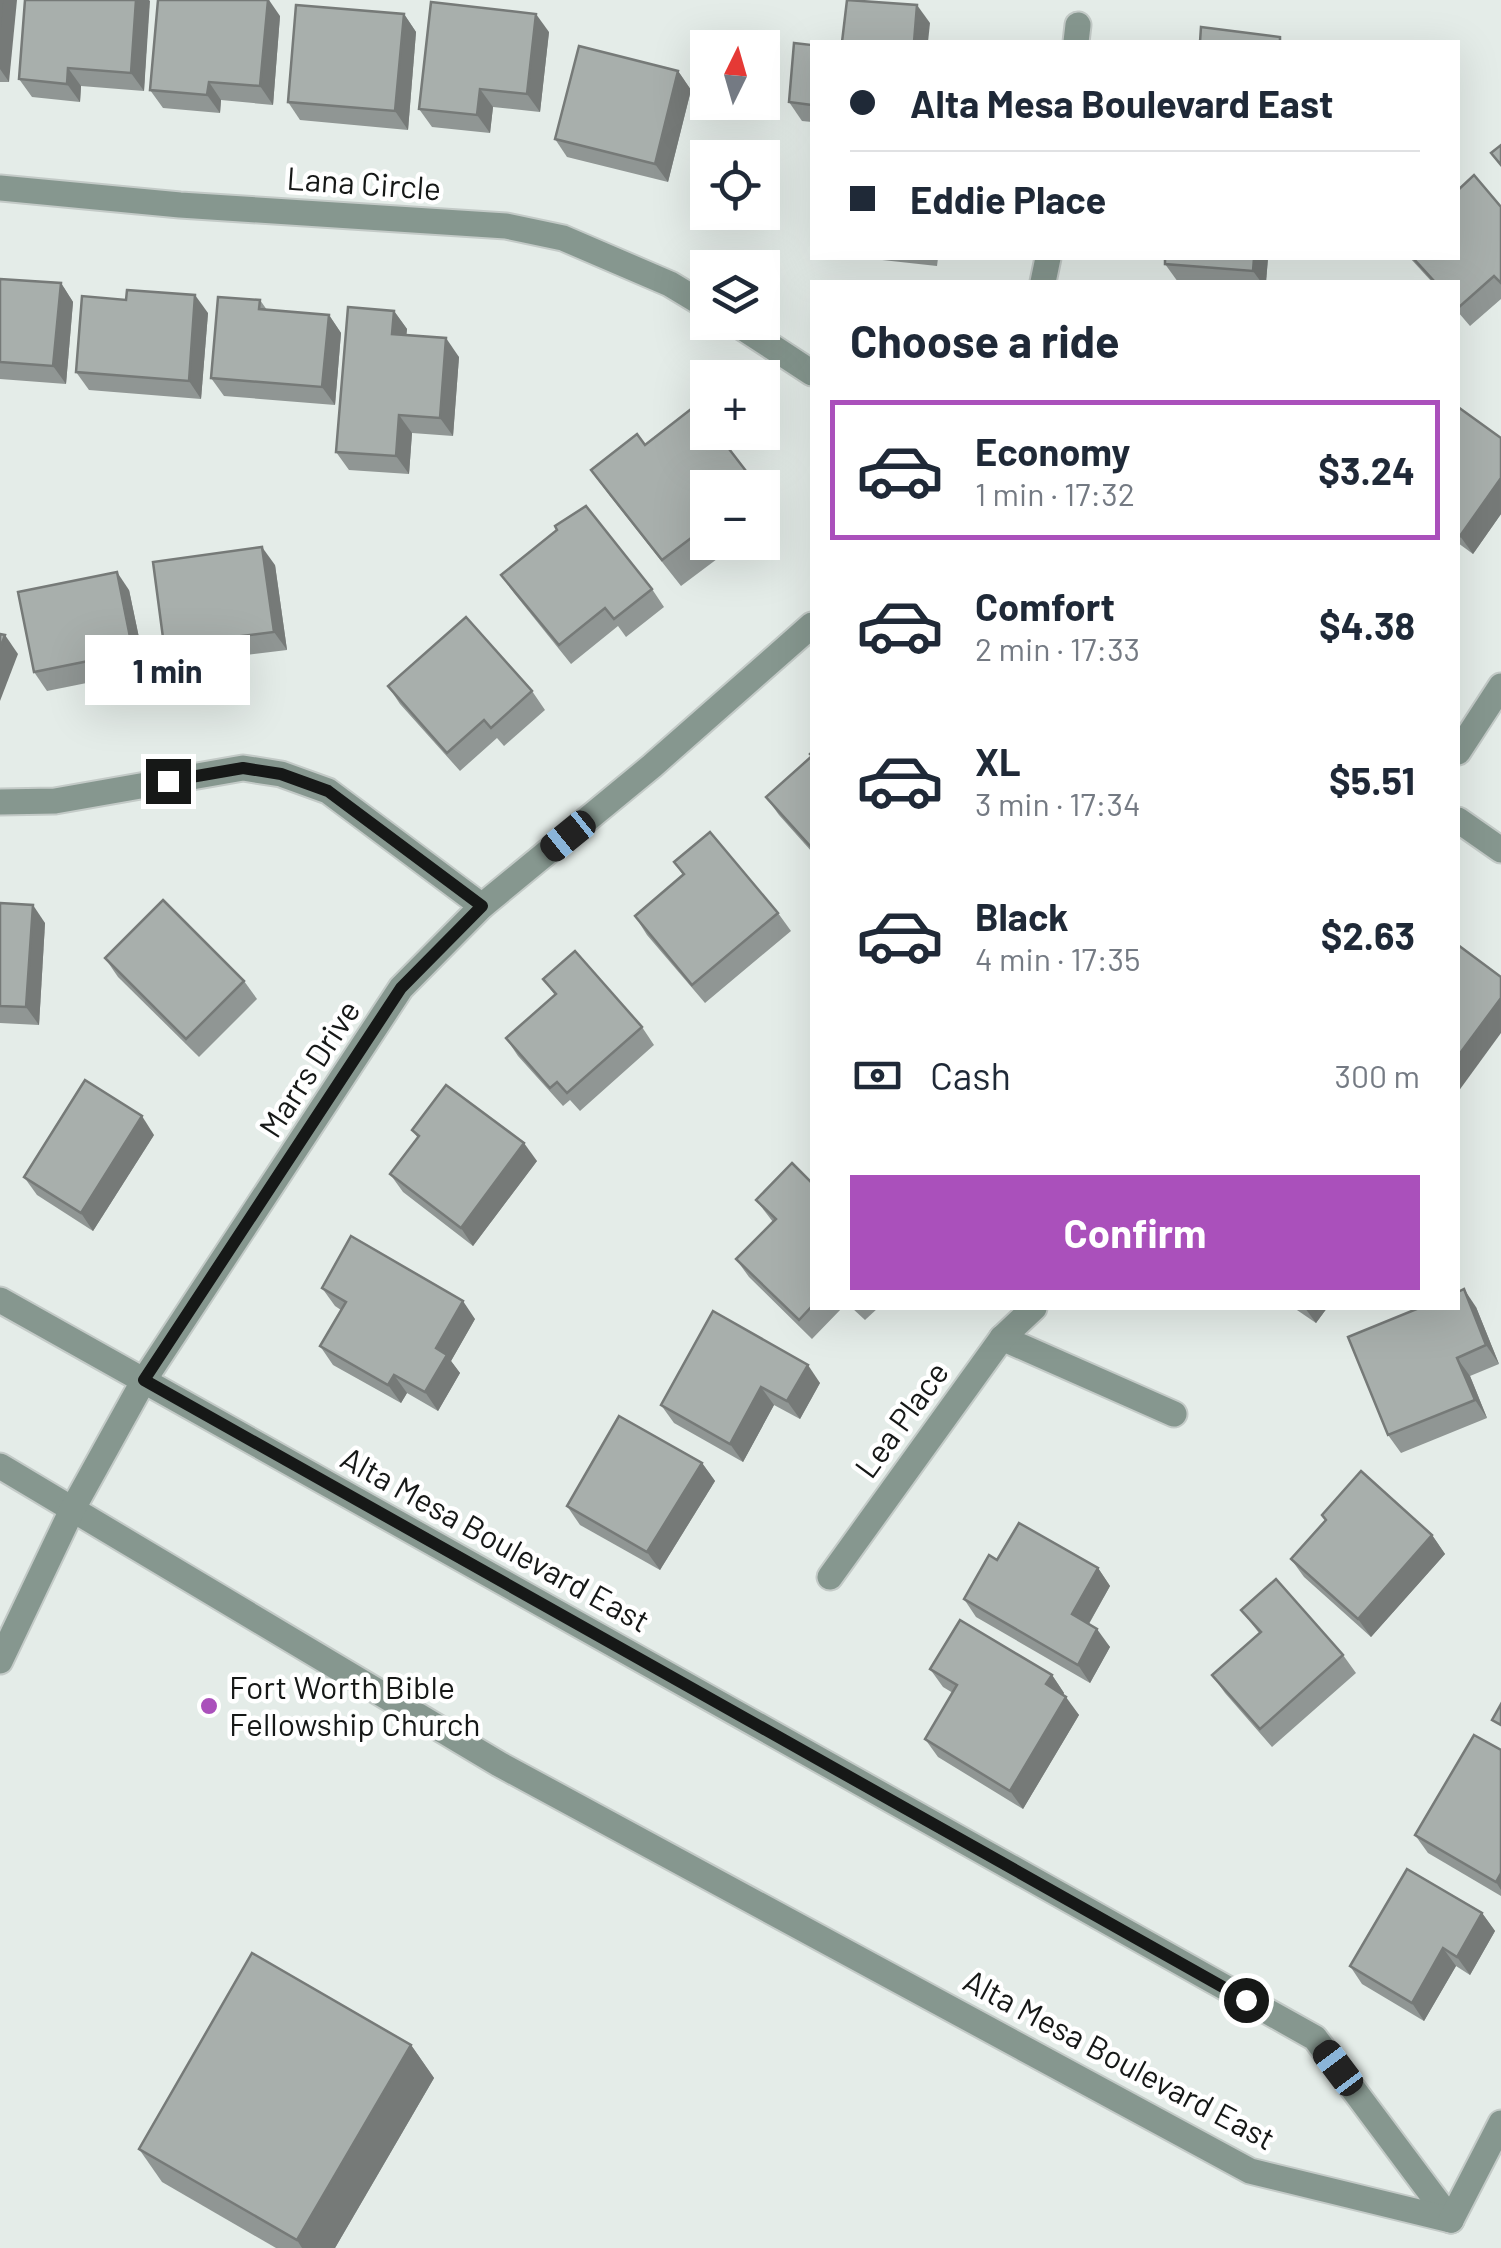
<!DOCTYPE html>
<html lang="en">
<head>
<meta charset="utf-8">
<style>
	:root { --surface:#fff; --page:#f6f6f7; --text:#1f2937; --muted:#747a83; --line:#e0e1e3; --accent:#aa50bb }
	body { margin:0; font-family:Barlow,sans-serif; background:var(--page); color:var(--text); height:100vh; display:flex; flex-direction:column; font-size:38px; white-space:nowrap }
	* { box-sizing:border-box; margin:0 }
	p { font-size:32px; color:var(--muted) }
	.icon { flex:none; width:55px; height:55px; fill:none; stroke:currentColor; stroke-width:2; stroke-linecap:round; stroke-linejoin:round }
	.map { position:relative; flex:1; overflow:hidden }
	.panel { position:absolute; left:810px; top:280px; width:650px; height:1030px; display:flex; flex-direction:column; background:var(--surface); border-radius:0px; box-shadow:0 10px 40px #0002 }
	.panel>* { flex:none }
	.top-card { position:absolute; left:810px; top:40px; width:650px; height:220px; border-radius:0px; box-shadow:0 10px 40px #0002; display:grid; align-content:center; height:220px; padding:0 40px; background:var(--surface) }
	.needle { width:65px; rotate:5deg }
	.tools { position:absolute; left:690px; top:30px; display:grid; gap:20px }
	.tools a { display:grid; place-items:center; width:90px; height:90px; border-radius:0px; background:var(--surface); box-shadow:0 10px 40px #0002; font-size:50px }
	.end { position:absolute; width:45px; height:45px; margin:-22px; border:12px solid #161817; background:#fff; box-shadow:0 0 0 5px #fff }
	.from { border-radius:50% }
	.bubble { position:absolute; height:70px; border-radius:0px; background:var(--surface); box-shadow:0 10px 40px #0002; font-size:32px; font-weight:700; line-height:70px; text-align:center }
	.car { position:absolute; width:30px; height:60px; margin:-30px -15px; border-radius:12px; box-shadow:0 0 8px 2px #0007; background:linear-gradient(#222 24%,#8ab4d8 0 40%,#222 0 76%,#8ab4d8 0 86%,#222 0) }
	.top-card b { display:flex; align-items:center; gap:35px; height:95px; font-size:38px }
	.top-card b+b { border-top:2px solid var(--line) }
	.top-card i { width:25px; height:25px; background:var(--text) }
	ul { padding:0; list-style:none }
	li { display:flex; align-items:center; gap:30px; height:140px; margin:0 20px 15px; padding:0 20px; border:5px solid transparent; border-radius:0px }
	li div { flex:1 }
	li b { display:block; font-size:38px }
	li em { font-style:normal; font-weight:700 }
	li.selected { border-color:var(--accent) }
	li>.icon { width:90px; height:90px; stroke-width:1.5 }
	h2 { padding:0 40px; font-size:45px; line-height:120px }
	.pay { display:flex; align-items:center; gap:25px; height:110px; padding:0 40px; font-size:38px }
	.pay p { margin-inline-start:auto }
	.action { display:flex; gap:20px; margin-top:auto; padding:20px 40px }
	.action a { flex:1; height:115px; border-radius:0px; background:var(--accent); color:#fff; font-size:40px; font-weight:700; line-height:115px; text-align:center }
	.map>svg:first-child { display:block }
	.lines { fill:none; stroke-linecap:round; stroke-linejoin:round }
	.street-casing { stroke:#c3cac7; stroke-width:29 }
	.street { stroke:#86978f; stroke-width:25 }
	.wall { fill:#909694 }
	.shaded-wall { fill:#767a78 }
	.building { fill:#a8afac; stroke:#767a78; stroke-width:2.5 }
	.route { stroke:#161817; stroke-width:12 }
	.poi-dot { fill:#aa50bb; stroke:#fff; stroke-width:4 }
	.labels { text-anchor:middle; stroke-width:9; stroke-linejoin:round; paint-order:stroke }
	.street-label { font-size:32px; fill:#161817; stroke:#fff }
	.poi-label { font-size:32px; fill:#161817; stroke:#fff; text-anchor:start }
</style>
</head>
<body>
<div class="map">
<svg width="1501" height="2248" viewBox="0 0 1501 2248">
	<rect width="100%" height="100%" fill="#e4ece8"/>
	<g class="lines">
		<g class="street-casing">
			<g id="street">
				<path d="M1076,42L1078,25"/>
				<path d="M0,188L180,205L506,226L563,238L670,284L708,307"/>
				<path d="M1043,282L1048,258"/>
				<path d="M734,322L812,373"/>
				<path d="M1458,752L1501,686"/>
				<path d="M0,802L55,801L243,768L281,774L328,791L482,906"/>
				<path d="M1458,820L1501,850"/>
				<path d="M0,1300L1315,2038L1451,2220"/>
				<path d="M1002,1338L1174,1414"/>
				<path d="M0,1466L499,1764L1250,2171L1451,2220"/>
				<path d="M830,1577L1002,1338L1034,1308"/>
				<path d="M0,1661L72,1510L144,1380L401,988L482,906L652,766L812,625"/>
				<path d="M1451,2220L1501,2123"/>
			</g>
		</g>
		<use href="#street" class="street"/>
	</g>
	<g class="wall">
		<path d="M0,0L9,82H0Z"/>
		<path d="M25,0H149L144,91L81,86L80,102L32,97L19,79Z"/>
		<path d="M404,14L416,32L408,130L300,120L288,102Z"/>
		<path d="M280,16L273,105L221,100L220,113L163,108L150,90Z"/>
		<path d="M549,32L540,112L493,107L490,133L432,127L419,109Z"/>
		<path d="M812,45V122L802,121L789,102Z"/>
		<path d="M678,71L691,90L668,182L567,157L555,139Z"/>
		<path d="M1501,207V299L1470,326L1458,312V282H1432L1410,258H1458Z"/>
		<path d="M864,258H938L937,266Z"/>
		<path d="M1165,258H1268L1266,282H1178L1165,264Z"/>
		<path d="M0,279L61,283L73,302L66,384L0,379Z"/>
		<path d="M126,300L208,313L201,399L89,390L76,372Z"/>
		<path d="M260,300L267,310L329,315L341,333L335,405L224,396L211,378Z"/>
		<path d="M394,311L407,329L406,335L459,357L453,436L412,433L409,474L349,470L336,452Z"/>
		<path d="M1458,407L1501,438V514L1473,554L1458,543Z"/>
		<path d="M645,445L746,471L757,488H708V542H718L725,553L681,586L610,496L591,470Z"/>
		<path d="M275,565L287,650L238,656L241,677L180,686L167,668Z"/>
		<path d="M501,575L652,589L664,607L626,637L618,626L571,664L514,593Z"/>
		<path d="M129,590L146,671L47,691L34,672Z"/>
		<path d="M388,686L532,691L545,710L504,746L497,738L460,771L400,704Z"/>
		<path d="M812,752V852L779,815L766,797L811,756Z"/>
		<path d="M674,862L778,913L791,931L705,1003L647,935L635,916L683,875Z"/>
		<path d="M0,903L45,923L39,1025L0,1023Z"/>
		<path d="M105,958L244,981L257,999L199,1057L118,977Z"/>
		<path d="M543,979L642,1027L654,1045L580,1111L570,1100L563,1106L518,1056L506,1038L555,995Z"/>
		<path d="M412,1130L537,1161L473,1246L403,1192L390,1174L418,1138Z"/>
		<path d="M154,1135L93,1231L37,1195L24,1177Z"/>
		<path d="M812,1183V1308H842L812,1339L749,1277L736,1259L773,1222L756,1200Z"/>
		<path d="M322,1288L475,1319L451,1361L460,1373L438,1411L407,1393L401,1403L333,1365L320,1346L341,1310L335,1306Z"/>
		<path d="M1476,1307L1499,1364L1470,1376L1487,1418L1401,1453L1388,1435Z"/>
		<path d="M852,1308H878L865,1320Z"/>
		<path d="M1294,1308H1327L1316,1323Z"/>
		<path d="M713,1311L820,1383L800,1419L774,1405L743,1462L674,1423L661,1405Z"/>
		<path d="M702,1463L715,1481L660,1570L580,1525L567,1506Z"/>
		<path d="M1322,1515L1432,1535L1445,1554L1371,1637L1304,1577L1291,1559L1326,1520Z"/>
		<path d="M997,1560L1098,1568L1110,1586L1089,1624L1110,1647L1090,1683L976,1617L964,1599Z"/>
		<path d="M1241,1610L1343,1655L1356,1673L1272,1747L1225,1693L1212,1675L1259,1633Z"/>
		<path d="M930,1669L1052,1675L1064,1693L1063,1695L1079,1715L1023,1809L938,1757L925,1739L953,1693L943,1687Z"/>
		<path d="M1501,1750V1896L1428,1853L1415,1835Z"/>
		<path d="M1482,1913L1495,1931L1470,1975L1456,1966L1424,2021L1362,1984L1350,1966Z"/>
		<path d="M411,2045L434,2078L335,2248H276L162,2182L139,2149Z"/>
	</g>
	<g class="shaded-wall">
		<path d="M2,0H17L9,82L0,69V28Z"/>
		<path d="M136,0H149L150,1L144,91L131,73Z"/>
		<path d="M268,0H269L280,16L273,105L260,86Z"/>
		<path d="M917,5L930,23L928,42H914Z"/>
		<path d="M404,14L416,32L408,130L395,111Z"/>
		<path d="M536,14L549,32L540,112L527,94Z"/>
		<path d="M68,68L81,86L80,102L67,84Z"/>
		<path d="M678,71L691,90L668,182L655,164Z"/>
		<path d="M209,82L221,100L220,113L207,95Z"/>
		<path d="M480,89L493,107L490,133L477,115Z"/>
		<path d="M1254,258H1268L1266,282H1261L1253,271Z"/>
		<path d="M61,283L73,302L66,384L53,366Z"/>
		<path d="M195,295L208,313L201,399L189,381Z"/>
		<path d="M394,311L407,329L405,352L392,334Z"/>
		<path d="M329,315L341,333L335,405L322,387Z"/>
		<path d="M446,338L459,357L453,436L440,418Z"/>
		<path d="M399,415L412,433L409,474L396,456Z"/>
		<path d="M1501,478V514L1473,554L1460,536Z"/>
		<path d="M262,547L275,565L287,650L274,632Z"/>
		<path d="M117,572L129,590L146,671L133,652Z"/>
		<path d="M5,635L18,654L0,701V649Z"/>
		<path d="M225,638L238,656L241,677L228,659Z"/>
		<path d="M33,905L45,923L39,1025L26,1007Z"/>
		<path d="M1501,998V1033L1458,1092V1056Z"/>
		<path d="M142,1116L154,1135L93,1231L81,1213Z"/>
		<path d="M524,1143L537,1161L473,1246L461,1228Z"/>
		<path d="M1464,1289L1476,1307L1499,1364L1486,1345Z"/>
		<path d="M463,1301L475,1319L451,1361L460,1373L438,1411L425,1392L436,1348Z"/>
		<path d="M1305,1308H1327L1316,1323Z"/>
		<path d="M1457,1358L1470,1376L1487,1418L1475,1400Z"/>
		<path d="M808,1365L820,1383L800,1419L787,1401Z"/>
		<path d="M394,1375L407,1393L401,1403L388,1385Z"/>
		<path d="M761,1387L774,1405L743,1462L730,1444Z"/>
		<path d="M702,1463L715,1481L660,1570L647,1552Z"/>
		<path d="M1432,1535L1445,1554L1371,1637L1358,1619Z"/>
		<path d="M1098,1568L1110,1586L1084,1632L1072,1614Z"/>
		<path d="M1097,1629L1110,1647L1090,1683L1078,1665Z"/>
		<path d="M1052,1675L1064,1693L1059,1702L1046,1684Z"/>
		<path d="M1066,1697L1079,1715L1023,1809L1010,1791Z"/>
		<path d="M1501,1873V1890L1496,1882Z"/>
		<path d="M1482,1913L1495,1931L1470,1975L1457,1957Z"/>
		<path d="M1443,1948L1456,1966L1424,2021L1412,2003Z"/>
		<path d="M411,2045L434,2078L335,2248H302L297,2240Z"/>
	</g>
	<g class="building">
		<path d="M0,0H2L0,28Z"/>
		<path d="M25,0H136L131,73L68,68L67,84L19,79Z"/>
		<path d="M158,0H268L260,86L209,82L207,95L150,90Z"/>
		<path d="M847,0L917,5L914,42H842Z"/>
		<path d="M431,2L536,14L527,94L480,89L477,115L419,109Z"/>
		<path d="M296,5L404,14L395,111L288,102Z"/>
		<path d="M1201,27L1280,37V42H1200Z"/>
		<path d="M794,43L812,45V105L789,102Z"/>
		<path d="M579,46L678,71L655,164L555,139Z"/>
		<path d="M1501,145V165L1491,153Z"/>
		<path d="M1474,175L1501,207V283L1494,276L1458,308V282H1435L1413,258H1458V190Z"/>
		<path d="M1165,258H1254L1253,271L1165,264Z"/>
		<path d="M0,279L61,283L53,366L0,362Z"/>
		<path d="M127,290L195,295L189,381L76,372L82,296L126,300Z"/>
		<path d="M218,297L260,300L259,309L329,315L322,387L211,378Z"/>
		<path d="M348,307L394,311L392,334L446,338L440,418L399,415L396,456L336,452Z"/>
		<path d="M695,406L708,422V432H716L746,471L724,488H708V500L694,511L707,526L662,560L591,470L637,434L645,445Z"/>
		<path d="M1458,407L1501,438V478L1460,536L1458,534Z"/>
		<path d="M586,506L652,589L614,619L605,608L559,645L501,575L557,530L555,526Z"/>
		<path d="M262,547L274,632L225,638L228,659L167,668L153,562Z"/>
		<path d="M117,572L133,652L34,672L18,592Z"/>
		<path d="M466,617L532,691L491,728L484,720L447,753L388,686Z"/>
		<path d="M0,634L5,635L0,649Z"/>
		<path d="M812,752V848L766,797L812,756L810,754Z"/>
		<path d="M710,832L778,913L692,985L635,916L684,874L674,862Z"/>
		<path d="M163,900L244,981L186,1039L105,958Z"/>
		<path d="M0,903L33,905L26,1007L0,1006Z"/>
		<path d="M1458,945L1501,977V998L1458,1056Z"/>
		<path d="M575,951L642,1027L567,1093L557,1082L550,1088L506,1038L556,994L543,979Z"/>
		<path d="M85,1080L142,1116L81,1213L24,1177Z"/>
		<path d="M446,1085L524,1143L461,1228L390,1174L419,1136L412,1130Z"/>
		<path d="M792,1163L812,1183V1306L799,1320L736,1259L776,1219L756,1200Z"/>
		<path d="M351,1236L463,1301L436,1348L447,1355L425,1392L394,1375L388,1385L320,1346L346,1302L322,1288Z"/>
		<path d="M1464,1289L1486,1345L1457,1358L1475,1400L1388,1435L1348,1337L1419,1308H1458V1292Z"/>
		<path d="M713,1311L808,1365L787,1401L761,1387L730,1444L661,1405Z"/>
		<path d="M619,1416L702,1463L647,1552L567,1506Z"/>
		<path d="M1361,1471L1432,1535L1358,1619L1291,1559L1326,1520L1322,1515Z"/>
		<path d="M1019,1523L1098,1568L1072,1614L1097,1629L1078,1665L964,1599L989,1555L997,1560Z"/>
		<path d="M1276,1579L1343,1655L1260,1729L1212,1675L1261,1632L1241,1610Z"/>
		<path d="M960,1620L1052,1675L1046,1684L1066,1697L1010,1791L925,1739L957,1685L930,1669Z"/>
		<path d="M1501,1704V1725L1492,1720Z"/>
		<path d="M1474,1735L1501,1750V1873L1496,1882L1415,1835Z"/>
		<path d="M1407,1869L1482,1913L1457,1957L1443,1948L1412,2003L1350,1966Z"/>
		<path d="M252,1953L411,2045L297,2240L139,2149Z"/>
	</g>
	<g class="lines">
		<path class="route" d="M168,781L243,768L281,774L328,791L482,906L401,988L144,1380L1246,2000"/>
	</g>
	<circle class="poi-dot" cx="209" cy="1706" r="10"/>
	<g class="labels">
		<g class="street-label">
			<text transform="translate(364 184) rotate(4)" y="11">Lana Circle</text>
			<text transform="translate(310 1069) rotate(-57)" y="11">Marrs Drive</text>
			<text transform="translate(902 1420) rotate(-54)" y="11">Lea Place</text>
			<text transform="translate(495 1540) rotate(29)" y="11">Alta Mesa Boulevard East</text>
			<text transform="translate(1119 2060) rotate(28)" y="11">Alta Mesa Boulevard East</text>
		</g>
		<g class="poi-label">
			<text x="229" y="1699">Fort Worth Bible<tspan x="229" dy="37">Fellowship Church</tspan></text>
		</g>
	</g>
</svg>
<div class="tools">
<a><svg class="needle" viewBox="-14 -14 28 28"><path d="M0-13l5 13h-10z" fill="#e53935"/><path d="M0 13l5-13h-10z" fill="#747a83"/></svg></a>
<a><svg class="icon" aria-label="locate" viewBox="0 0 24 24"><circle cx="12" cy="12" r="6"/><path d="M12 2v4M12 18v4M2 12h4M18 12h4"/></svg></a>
<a><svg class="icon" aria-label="layers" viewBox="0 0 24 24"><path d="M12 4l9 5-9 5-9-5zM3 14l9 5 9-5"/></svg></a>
<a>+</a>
<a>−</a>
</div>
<i class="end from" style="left:1246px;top:2000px"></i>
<i class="end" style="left:168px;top:781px"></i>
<div class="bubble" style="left:85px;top:635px;width:165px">1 min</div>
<i class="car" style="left:568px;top:836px;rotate:231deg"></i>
<i class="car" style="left:1338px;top:2068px;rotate:323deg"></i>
<div class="top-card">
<b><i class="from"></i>Alta Mesa Boulevard East</b>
<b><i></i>Eddie Place</b>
</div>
<section class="panel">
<h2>Choose a ride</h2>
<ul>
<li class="selected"><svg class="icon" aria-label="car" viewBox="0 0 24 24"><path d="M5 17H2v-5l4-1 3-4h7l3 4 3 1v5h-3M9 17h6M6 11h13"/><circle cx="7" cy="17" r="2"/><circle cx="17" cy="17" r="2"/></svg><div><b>Economy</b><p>1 min · 17:32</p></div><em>$3.24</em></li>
<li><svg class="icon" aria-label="car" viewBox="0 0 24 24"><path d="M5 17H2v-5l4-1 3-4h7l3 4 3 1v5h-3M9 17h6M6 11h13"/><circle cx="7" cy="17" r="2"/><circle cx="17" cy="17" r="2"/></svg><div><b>Comfort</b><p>2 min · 17:33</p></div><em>$4.38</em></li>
<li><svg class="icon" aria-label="car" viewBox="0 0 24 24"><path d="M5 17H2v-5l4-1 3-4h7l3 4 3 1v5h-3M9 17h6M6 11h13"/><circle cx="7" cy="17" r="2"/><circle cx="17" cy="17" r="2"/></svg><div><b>XL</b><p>3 min · 17:34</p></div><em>$5.51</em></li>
<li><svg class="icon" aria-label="car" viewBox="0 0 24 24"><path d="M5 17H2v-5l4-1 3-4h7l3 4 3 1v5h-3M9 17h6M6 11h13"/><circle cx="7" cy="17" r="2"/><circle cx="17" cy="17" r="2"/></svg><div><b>Black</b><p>4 min · 17:35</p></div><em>$2.63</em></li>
</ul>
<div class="pay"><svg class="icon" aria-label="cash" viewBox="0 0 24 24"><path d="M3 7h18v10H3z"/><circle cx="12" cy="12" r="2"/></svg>Cash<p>300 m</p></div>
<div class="action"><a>Confirm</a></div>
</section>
</div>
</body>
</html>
